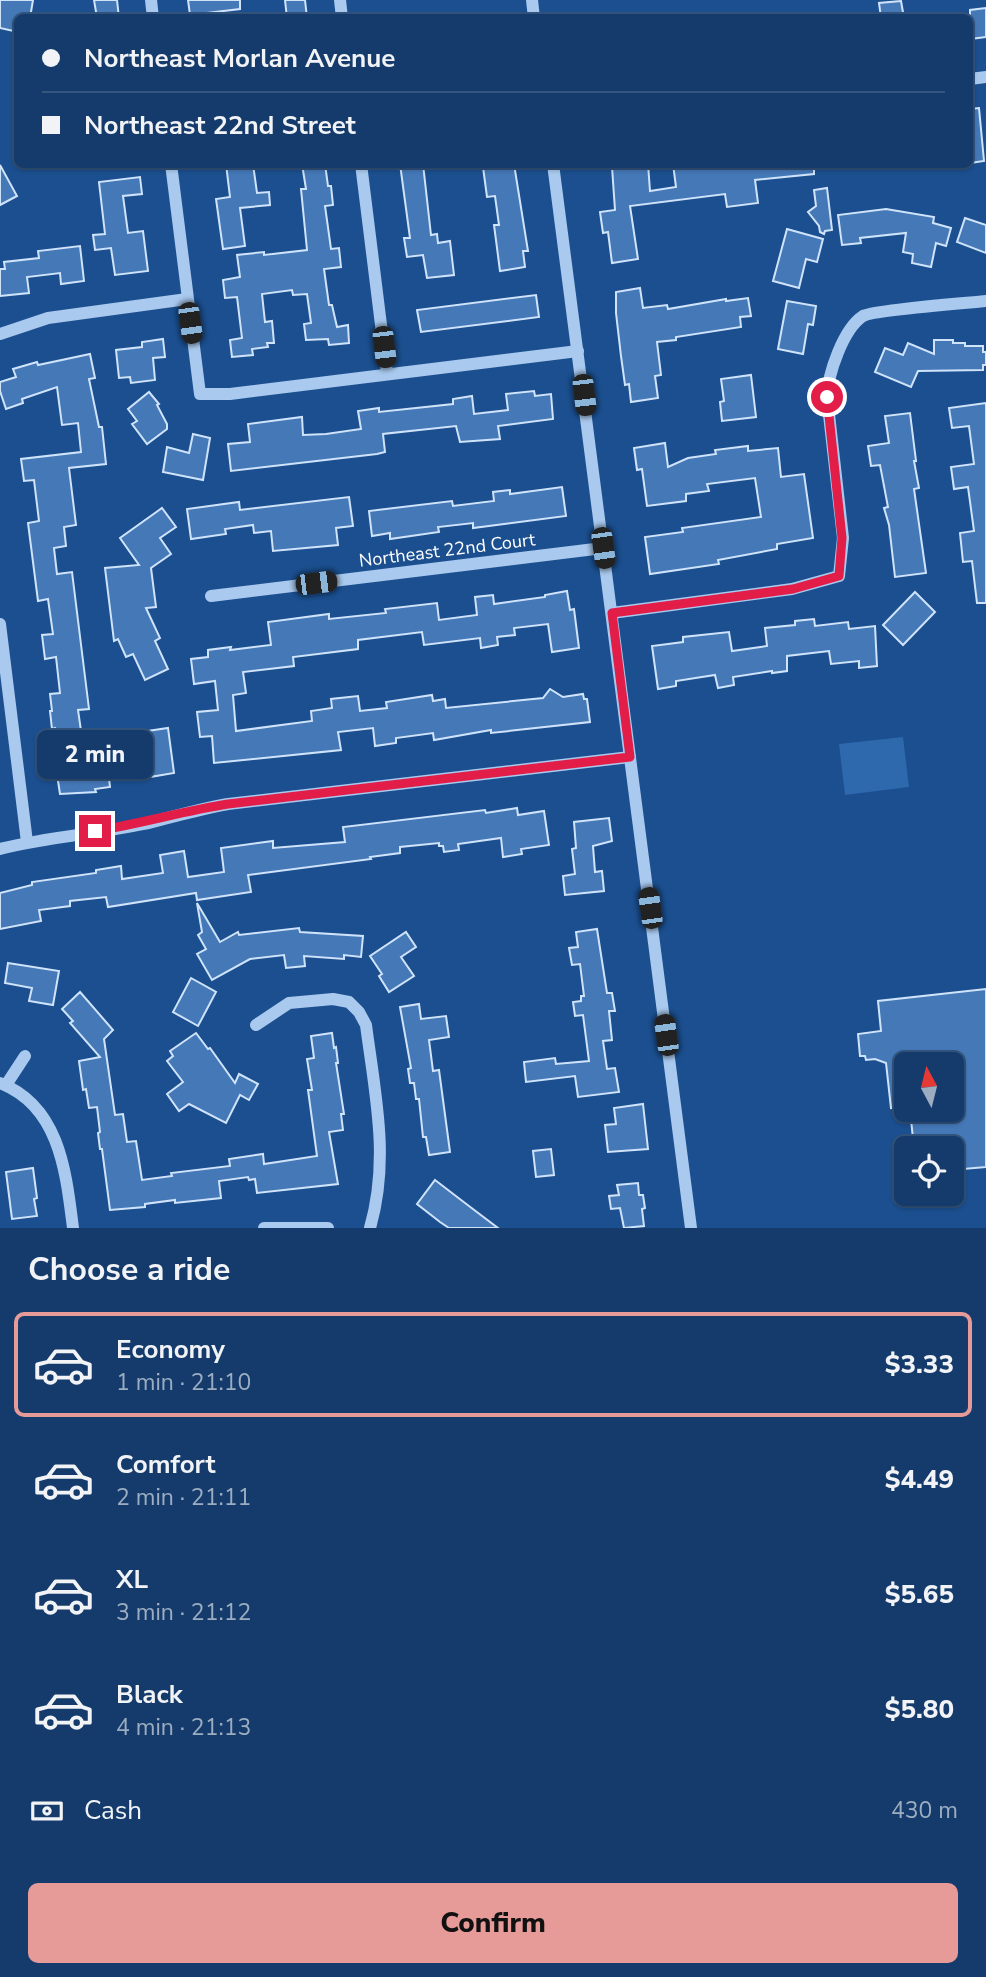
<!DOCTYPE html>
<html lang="en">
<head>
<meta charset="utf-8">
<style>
	:root { --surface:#143b6b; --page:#1d4271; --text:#f1f3f6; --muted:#9dadc1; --line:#33557e; --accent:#e69b98 }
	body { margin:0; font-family:"Nunito Sans",sans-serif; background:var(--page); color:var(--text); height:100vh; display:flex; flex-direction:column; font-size:26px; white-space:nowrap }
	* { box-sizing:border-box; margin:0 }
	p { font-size:23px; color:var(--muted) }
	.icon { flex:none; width:38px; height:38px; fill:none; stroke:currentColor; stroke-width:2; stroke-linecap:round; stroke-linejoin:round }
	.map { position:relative; height:1228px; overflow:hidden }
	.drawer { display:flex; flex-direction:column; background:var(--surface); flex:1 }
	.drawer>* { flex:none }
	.top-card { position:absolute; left:14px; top:14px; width:959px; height:154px; border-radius:10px; box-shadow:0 2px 5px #0004,0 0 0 2px var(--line); display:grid; align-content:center; height:154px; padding:0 28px; background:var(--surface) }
	.needle { width:46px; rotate:353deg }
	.tools { position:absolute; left:894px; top:1052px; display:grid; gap:14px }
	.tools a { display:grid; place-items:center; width:70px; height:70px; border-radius:10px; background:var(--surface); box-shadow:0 2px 5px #0004,0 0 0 2px var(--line); font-size:35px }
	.end { position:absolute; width:32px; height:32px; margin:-16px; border:9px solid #e11d48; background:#fff; box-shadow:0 0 0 4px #fff }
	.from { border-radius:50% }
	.bubble { position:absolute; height:49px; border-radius:10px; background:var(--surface); box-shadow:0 2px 5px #0004,0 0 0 2px var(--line); font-size:23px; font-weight:800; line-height:49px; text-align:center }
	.car { position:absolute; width:21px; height:42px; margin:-21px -10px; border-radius:9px; box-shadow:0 0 5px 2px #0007; background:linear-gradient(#222 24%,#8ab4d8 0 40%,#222 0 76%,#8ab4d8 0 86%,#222 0) }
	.top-card b { display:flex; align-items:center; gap:24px; height:66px; font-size:26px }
	.top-card b+b { border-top:2px solid var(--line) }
	.top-card i { width:18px; height:18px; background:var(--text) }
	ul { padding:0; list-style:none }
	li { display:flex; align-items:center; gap:21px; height:105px; margin:0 14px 10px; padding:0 14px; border:4px solid transparent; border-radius:10px }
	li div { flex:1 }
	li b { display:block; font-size:26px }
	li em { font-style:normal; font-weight:800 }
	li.active { border-color:var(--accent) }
	li>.icon { width:63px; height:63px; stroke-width:1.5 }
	h2 { padding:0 28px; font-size:32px; line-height:84px }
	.pay { display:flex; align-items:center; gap:18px; height:77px; padding:0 28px; font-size:26px }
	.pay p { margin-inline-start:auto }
	.primary-button { display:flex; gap:14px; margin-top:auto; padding:14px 28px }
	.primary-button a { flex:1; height:80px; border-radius:10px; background:var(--accent); color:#111; font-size:28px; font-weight:800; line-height:80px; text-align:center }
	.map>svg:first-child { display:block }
	.green { fill:#2e69ad }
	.building { fill:#4478b7; stroke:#cfe3fa; stroke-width:2 }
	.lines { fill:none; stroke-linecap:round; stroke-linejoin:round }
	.minor { stroke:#a9c9ee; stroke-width:12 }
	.route { stroke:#e11d48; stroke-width:9 }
	.labels { text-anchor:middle; stroke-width:5; stroke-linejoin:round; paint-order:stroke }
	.street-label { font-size:18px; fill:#fff; stroke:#1b4f8f }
</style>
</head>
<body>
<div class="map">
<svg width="986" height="1228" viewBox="0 0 986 1228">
	<rect width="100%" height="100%" fill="#1b4f8f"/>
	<path class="green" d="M903,737L909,787L845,795L839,744Z"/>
	<g class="building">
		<path d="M0,0H33L30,18H18V32L0,28Z"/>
		<path d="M94,0H117L119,18H97Z"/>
		<path d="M188,0H240V9L190,15Z"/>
		<path d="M285,0H305L307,18H287Z"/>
		<path d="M901,1L904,18H881L879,3Z"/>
		<path d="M986,8V37L970,39V10Z"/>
		<path d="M979,108L984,161L970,163V109Z"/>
		<path d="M226,164H253L257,193L269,192L270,205L240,208L245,246L223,249L216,199L230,197Z"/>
		<path d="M302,164H325L328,186H331L333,205L325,206L331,249L339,248L341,267L324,269L329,305H332L337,327L348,325L349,343L329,345L328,339L306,340L304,324L311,323L307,294L293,295L292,290L262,294L265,322L272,321L274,343H267L268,347L252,349L253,355L232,357L230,340L242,338L237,297L225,298L223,280L240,277L237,255L264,252V255L307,250L301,189H306Z"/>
		<path d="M400,164H423L431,235L437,234L438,243L450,241L454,275L427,278L423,255L407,257L404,238H410Z"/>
		<path d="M503,164H514L528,251H523L525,267L500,271L494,225H499L495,196L487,197L483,167Z"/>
		<path d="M648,164L650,191L676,187L673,164H814V174L755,180L758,203L727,207L725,194L630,206L638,259L612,263L608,232L603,233L600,212L615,210L612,167Z"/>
		<path d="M0,165L17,196L0,205Z"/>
		<path d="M140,177L142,194L123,196L128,233L143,231L148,271L115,275L111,248L95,250L93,235L105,234L99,182Z"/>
		<path d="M827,188L832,230L825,231L824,234L820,232L819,226L808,212L816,206L814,190Z"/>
		<path d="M886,209L934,217L933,223L951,228L946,246L936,243L931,267L912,263L913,254L903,252L906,233L860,238L861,243L842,245L838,215Z"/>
		<path d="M965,218L986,225V253L957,242Z"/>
		<path d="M787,229L823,239L817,262L806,259L799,288L773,281Z"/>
		<path d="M80,246L84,281L61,284L60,273L27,277L29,293L0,296V269H5L4,262L39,258L38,251Z"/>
		<path d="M640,288L643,308L667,305L668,309L726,299V301L748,298L751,316L740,317L741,327L676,337V340L657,342L661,375L655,376L658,398L631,402L629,384L625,385L621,356L616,313V292Z"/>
		<path d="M536,295L539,317L421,332L417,310Z"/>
		<path d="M787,301L816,306L813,325L808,324L803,354L778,349Z"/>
		<path d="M163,339L165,357L153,358L155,380L131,383L130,377L119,378L116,350L142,347V342Z"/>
		<path d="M934,340H953V343H965V346H983V352H986V365H983V370L918,371L911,387L875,372L885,348L903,355L908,343L934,354Z"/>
		<path d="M90,354L95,378L89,379L99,427H102L106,464L69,468L76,525L64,527L66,546L54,548L57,574L72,572L89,709L78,710L83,745L128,740L127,734L168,728L174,773L150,777L147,756L107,762L110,787L95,789L96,792L60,794L56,768H60L55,728L52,729L50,711H52L50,694L60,693L56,657L45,659L42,635L53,634L48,599L38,601L28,523L39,521L34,480L24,481L21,459L81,452L78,423L62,425L57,387L22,399L23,403L6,409L0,391V382L16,377L13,369L37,362L38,365Z"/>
		<path d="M751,375L756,417L722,421L720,402L724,401L721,379Z"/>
		<path d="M534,391L535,396L551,394L553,419L498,426L500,439L460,442L456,426L383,434L385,452L377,454L231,471L228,444L250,442L248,424L302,417L303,435L326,434L361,429L358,411L379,408V412L453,404V399L472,396L474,414L508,410L506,394Z"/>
		<path d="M149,392L159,404L157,405L167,424V429L147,444L132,424L137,421L128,409Z"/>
		<path d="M986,403V603H977L972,561L963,562L960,533L974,531L968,487L954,489L951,467L974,464L969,426L952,428L949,408Z"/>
		<path d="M910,413L916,461H914L919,488L914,489L926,573L895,577L889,525L884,508L888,507L880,465L871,466L868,446L889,443L885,416Z"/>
		<path d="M193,434L210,438L203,480L163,472L167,447L189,453Z"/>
		<path d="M665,443L668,467L688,458L716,454L715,450L748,446V451L778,448L781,477L804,474L813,538L777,544V549L718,560L719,564L650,574L645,537L683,532L682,528L761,517L755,478L707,484L709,491L686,494V501L647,506L642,469L637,470L634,448Z"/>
		<path d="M562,487L566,516L473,528V523L438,527L439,532L390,539V533L372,536L369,511L452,501L453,506L494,501L493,492L510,490V494Z"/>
		<path d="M349,497L353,526L336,528L338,545L273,551L271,531L254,533L253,525L225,529L226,534L191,539L187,509L239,502L240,510Z"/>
		<path d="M162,508L176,527L160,538L171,554L151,568L156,607L146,608L160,638L155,641L168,669L145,680L133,654L126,657L118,639L114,641L105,568L139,565L120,538Z"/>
		<path d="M567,591L570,610L574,609L579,648L552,652L548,624L514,628L515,635L497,637L498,645L481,648L480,638L424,645L422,632L358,640V649L293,657L294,666L243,672L246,693L233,695L236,731L312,721L311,711L332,708L331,699L358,696L360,711L387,708L386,702L432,695L433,701L445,699L446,708L543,698L550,689L563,697L583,694L584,699H587L590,722L491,733V730L434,740L433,733L396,738V743L375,746L373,728L338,732L341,750L214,763L212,736L200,737L197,712L218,710L215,681L194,684L191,659L208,657V650L231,647L230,650L271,645L268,622L329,614V619L386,613L385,609L437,603L439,620L477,615L475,597L493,595L494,604L545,597V595Z"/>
		<path d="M915,592L935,612L903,645L883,625Z"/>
		<path d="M814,619L815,626L848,622L849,629L875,626L877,666L859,668V661L831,664L829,651L787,656V671L772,673V671L733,677L734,685L718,688L715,675L676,681V686L658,689L652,646L683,642V637L729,632L732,651L767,646L765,628L795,625V621Z"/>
		<path d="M517,808L518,815L544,811L549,845L521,849L522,854L503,857L501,838L458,844L459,850L444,852L443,846H439V843L400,847V853L370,857L371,859L248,875L251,892L197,900L196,893L108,907L106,897L70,901V906L39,910L41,921L0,929V893L32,885V882L96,873V870L121,866L122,879L163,873L160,855L184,851L188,877L224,872L221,848L273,841V848L345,842L343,827L485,810L486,813Z"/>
		<path d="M609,818L612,841L593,846L595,872L602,871L604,891L565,895L563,876L575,874L572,849L576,848L574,822Z"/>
		<path d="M197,903L220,942L238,932L239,935L299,928L300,932L363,936L361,957L344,955V959L304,956L305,966L286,968L284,955L250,959L212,980L197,954L206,949L198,935L202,932Z"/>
		<path d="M597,929L607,993H612L615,1011H609L612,1040L603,1041L607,1069L615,1068L619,1092L578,1097L575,1076L526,1082L524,1062L555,1058L556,1064L589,1061L583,1015L575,1016L573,1002L581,1001V996H584L580,964L572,965L569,948L578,947L576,932Z"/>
		<path d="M406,932L416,947L401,957L414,976L389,992L379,976L382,974L370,956Z"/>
		<path d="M8,963L59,971L53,1005L29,1001L32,988L5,983Z"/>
		<path d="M191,978L216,992L198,1026L173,1012Z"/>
		<path d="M986,989V1167L952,1170V1148H914L910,1110H952V1064H906V1106L891,1108L886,1063L875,1059L866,1060L865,1056H860L858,1034L881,1031L878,1001Z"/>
		<path d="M80,992L113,1030L104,1039L115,1115L123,1114L127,1142L136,1141L142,1180L172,1176L171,1173L230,1166L229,1159L263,1154L264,1164L317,1156L308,1090H312L307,1059L314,1058L311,1036L332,1033L334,1048L336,1047L338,1063H336L344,1114H341L343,1130L329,1132L338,1184L257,1193L255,1179L249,1180L248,1177L219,1181L221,1198L175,1203V1200L145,1204V1207L110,1210L102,1149H100L98,1133L100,1132L97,1107L89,1108L86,1089L83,1090L79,1061L100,1057L70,1023L73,1021L62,1009Z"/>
		<path d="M419,1004L421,1019L446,1016L449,1037L429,1040L433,1071L439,1070L450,1152L429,1155L426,1137H423L419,1099H416L414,1083H410L408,1069L411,1068L400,1007Z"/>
		<path d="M196,1033L208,1049L210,1048L235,1083L239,1074L258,1084L249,1100L240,1095L226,1123L189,1104L179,1111L167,1094L183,1082L167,1061L173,1056L170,1051Z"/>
		<path d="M643,1104L648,1149L608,1152L605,1125L616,1124L614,1108Z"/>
		<path d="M551,1149L554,1175L536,1177L533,1151Z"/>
		<path d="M33,1168L37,1198L34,1199L37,1216L12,1219L6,1172Z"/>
		<path d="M435,1180L465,1203L498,1228H449L440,1222L417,1204Z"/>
		<path d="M638,1183L639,1195H643L645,1208L642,1209L644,1226L624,1228L620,1208L611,1209L609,1196L619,1195L617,1185Z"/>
	</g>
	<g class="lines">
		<g class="minor">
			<path d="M151,0L153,18"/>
			<path d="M340,0L342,18"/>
			<path d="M532,0L534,18"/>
			<path d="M970,79L986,77"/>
			<path d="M171,164L200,394H230L578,351"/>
			<path d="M361,164L387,373"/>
			<path d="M553,164L691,1228"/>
			<path d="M0,334L48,318L187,299"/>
			<path d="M211,596L603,548"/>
			<path d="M612,613L792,589L839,576L843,538L827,397C828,374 843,329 863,316C873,310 967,303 986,301"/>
			<path d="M0,624L27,842"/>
			<path d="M0,849C47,837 96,834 144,824C172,817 200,809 228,804L630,757"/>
			<path d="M256,1025L289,1003L333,999L349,1002L359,1012L366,1025C375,1094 390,1159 370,1228"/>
			<path d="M0,1083C60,1106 66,1173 73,1228"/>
			<path d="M6,1085L25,1056"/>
			<path d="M264,1228H328"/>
		</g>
	</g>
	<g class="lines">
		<path class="route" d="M95,831C140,824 183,811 228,804L630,757L612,613L793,589L839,576L842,538L827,397"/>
	</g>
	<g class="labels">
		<g class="street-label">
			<text transform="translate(447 550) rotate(-7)" y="6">Northeast 22nd Court</text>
		</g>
	</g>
</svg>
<div class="tools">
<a><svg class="needle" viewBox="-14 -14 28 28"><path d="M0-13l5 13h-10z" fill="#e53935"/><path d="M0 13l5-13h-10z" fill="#9dadc1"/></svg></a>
<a><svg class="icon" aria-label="locate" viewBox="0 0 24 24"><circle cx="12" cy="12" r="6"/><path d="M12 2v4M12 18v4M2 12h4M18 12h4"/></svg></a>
</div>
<i class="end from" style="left:827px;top:397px"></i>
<i class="end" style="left:95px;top:831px"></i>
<div class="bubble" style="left:37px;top:730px;width:116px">2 min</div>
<i class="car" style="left:190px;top:323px;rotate:172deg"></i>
<i class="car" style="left:384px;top:347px;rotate:173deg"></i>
<i class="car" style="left:584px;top:395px;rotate:173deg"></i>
<i class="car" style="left:603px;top:548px;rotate:172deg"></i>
<i class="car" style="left:316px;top:583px;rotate:83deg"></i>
<i class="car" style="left:650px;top:908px;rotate:352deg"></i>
<i class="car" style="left:666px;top:1035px;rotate:352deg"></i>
<div class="top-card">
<b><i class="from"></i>Northeast Morlan Avenue</b>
<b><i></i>Northeast 22nd Street</b>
</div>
</div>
<section class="drawer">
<h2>Choose a ride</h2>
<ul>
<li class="active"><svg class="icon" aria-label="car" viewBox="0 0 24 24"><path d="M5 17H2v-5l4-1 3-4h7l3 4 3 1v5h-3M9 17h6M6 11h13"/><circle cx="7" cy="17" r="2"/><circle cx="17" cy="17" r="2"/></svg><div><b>Economy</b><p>1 min · 21:10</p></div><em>$3.33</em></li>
<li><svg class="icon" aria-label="car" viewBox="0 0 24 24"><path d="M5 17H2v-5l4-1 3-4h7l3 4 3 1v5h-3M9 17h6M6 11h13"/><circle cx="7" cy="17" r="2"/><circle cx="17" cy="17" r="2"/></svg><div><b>Comfort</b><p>2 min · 21:11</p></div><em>$4.49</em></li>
<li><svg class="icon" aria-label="car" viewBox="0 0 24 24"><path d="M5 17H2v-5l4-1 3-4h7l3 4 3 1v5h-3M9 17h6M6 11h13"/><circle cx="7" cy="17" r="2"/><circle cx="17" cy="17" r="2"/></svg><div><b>XL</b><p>3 min · 21:12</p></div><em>$5.65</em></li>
<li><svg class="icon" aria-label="car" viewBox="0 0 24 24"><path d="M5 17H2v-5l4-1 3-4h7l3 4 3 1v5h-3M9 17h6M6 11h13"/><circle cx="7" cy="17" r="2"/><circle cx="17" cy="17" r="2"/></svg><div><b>Black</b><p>4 min · 21:13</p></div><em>$5.80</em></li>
</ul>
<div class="pay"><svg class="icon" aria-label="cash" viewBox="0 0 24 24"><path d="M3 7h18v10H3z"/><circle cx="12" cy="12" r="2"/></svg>Cash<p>430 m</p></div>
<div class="primary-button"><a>Confirm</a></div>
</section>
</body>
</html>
